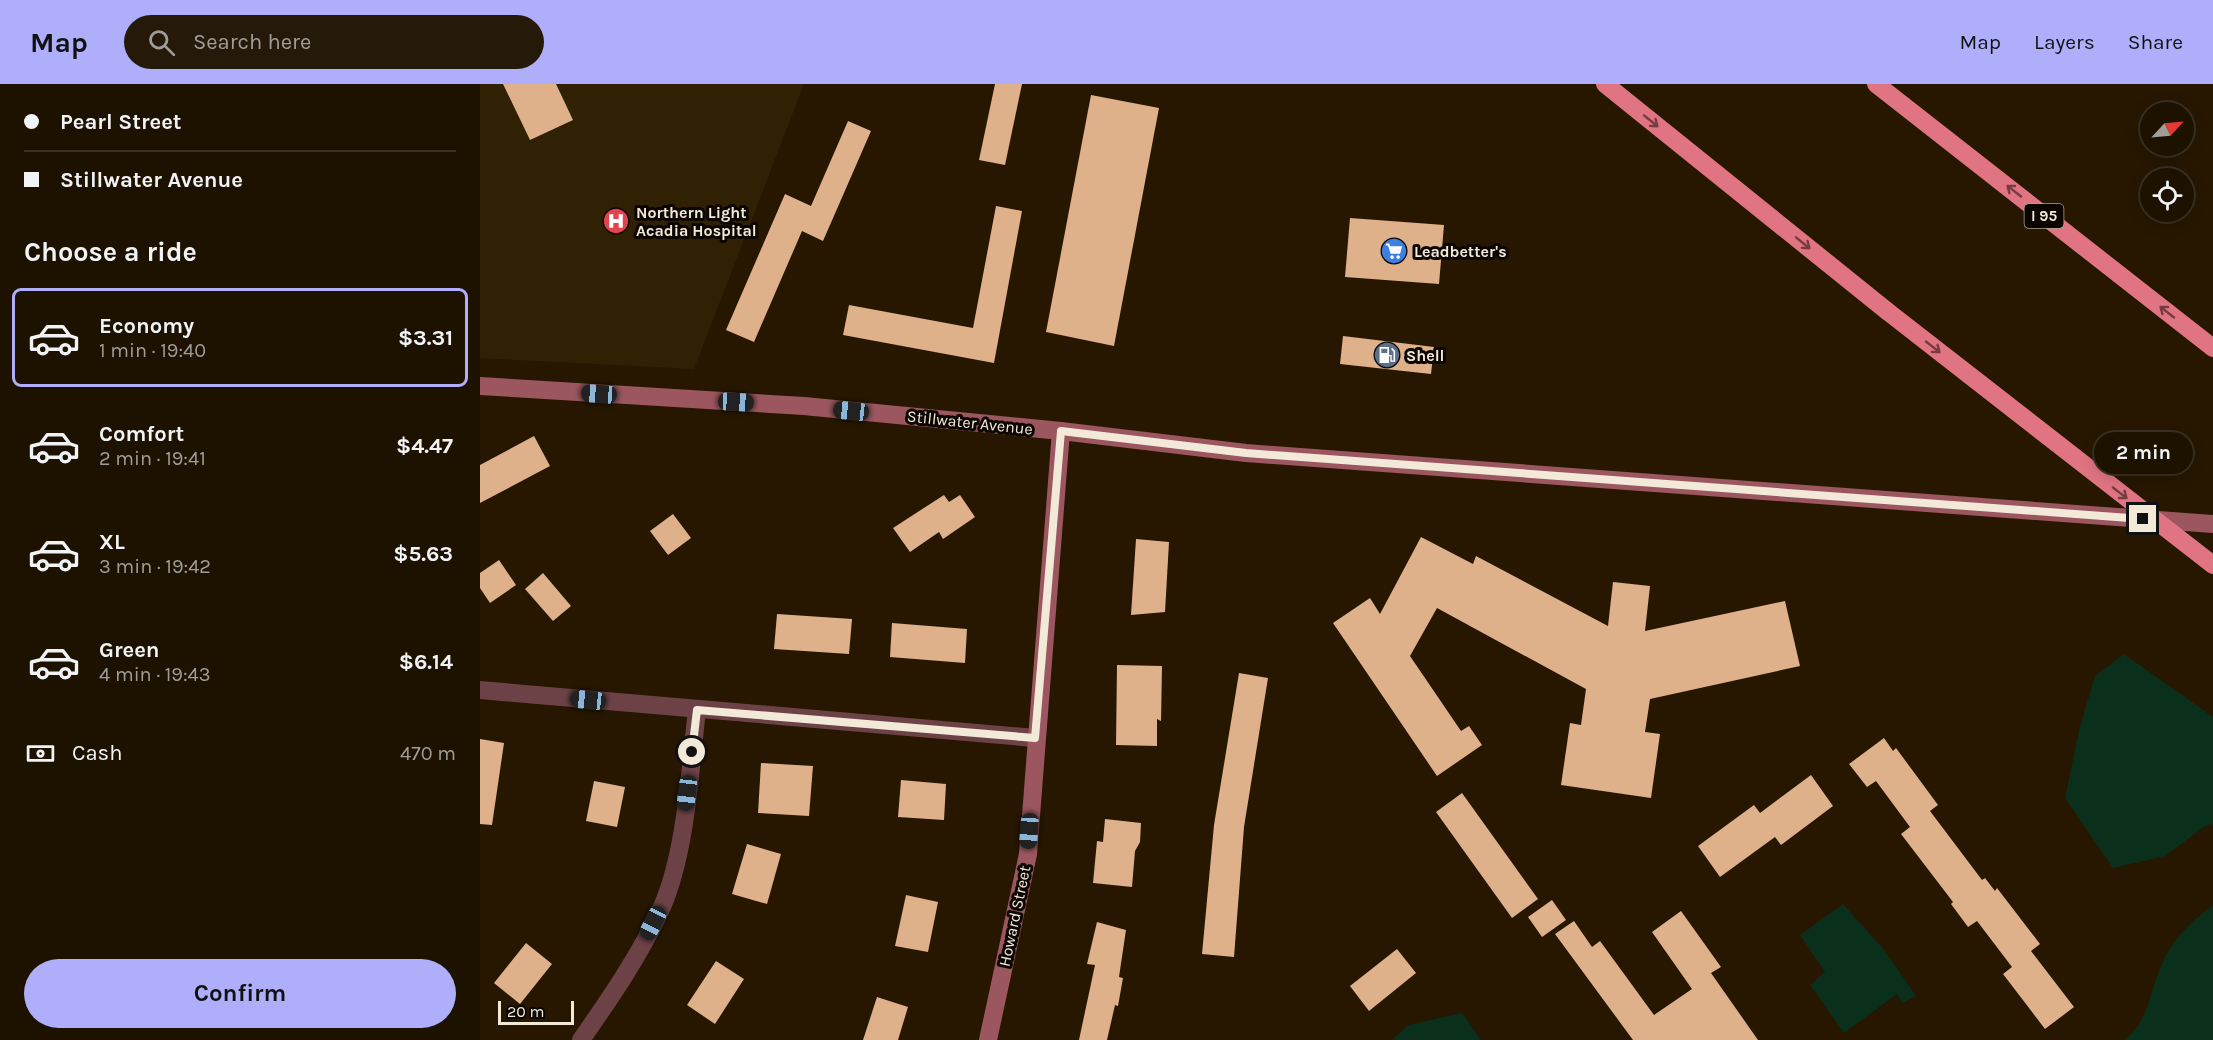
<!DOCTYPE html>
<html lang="en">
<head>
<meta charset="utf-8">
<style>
	:root { --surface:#1d1100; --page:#251a0a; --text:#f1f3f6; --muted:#a09d99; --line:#3b3122; --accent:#aeaefb }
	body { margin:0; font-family:Karla,sans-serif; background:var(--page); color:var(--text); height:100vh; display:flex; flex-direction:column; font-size:22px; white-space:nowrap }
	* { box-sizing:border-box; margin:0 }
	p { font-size:20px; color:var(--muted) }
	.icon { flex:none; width:33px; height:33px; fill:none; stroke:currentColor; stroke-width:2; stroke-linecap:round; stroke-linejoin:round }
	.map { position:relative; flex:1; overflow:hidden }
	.side { display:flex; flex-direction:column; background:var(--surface); width:480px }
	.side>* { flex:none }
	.hud { display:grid; align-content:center; height:132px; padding:0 24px; background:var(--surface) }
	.needle { width:39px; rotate:64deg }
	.buttons { position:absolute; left:1660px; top:18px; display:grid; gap:12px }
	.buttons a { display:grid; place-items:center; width:54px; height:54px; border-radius:50%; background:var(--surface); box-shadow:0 3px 15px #0003,0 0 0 2px var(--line); font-size:30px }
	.scale { position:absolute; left:18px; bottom:15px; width:76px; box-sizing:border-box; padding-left:6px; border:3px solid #f3e9d9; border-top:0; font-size:16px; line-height:21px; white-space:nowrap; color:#f3e9d9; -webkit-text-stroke:4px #0b0500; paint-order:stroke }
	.end { position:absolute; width:27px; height:27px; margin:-14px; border:8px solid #f3e9d9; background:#111; box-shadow:0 0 0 3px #111 }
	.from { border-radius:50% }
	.bubble { position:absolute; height:42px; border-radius:21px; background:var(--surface); box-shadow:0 3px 15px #0003,0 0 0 2px var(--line); font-size:20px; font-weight:700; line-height:42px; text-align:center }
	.car { position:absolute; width:18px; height:36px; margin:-18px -9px; border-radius:8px; box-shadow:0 0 4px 2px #0007; background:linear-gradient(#222 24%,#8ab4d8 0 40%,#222 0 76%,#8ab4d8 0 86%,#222 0) }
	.hud b { display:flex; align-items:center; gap:21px; height:57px; font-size:22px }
	.hud b+b { border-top:2px solid var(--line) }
	.hud i { width:15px; height:15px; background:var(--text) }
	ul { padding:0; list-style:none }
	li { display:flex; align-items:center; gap:18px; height:99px; margin:0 12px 9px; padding:0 12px; border:3px solid transparent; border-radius:9px }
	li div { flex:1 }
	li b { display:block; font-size:22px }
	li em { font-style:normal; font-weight:700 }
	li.on { border-color:var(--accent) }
	li>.icon { width:54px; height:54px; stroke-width:1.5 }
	h2 { padding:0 24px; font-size:27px; line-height:72px }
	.pay { display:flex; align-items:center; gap:15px; height:66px; padding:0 24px; font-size:22px }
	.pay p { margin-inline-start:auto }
	.primary-button { display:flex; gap:12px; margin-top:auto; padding:12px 24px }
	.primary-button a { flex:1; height:69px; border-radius:36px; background:var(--accent); color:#111; font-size:24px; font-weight:700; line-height:69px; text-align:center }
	header { display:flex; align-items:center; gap:36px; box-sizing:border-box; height:84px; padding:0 30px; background:var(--accent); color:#111 }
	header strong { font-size:28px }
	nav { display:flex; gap:33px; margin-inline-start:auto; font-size:21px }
	.search { width:420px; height:54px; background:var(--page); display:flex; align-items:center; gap:15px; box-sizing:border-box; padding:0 21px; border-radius:33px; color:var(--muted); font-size:22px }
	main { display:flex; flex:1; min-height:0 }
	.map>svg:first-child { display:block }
	.built { fill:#302105 }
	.green { fill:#0a2f1b }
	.building { fill:#dfb18b }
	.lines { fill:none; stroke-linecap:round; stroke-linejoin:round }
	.street { stroke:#6d4247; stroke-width:18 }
	.secondary { stroke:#9b565f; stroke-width:18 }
	.highway { stroke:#e07483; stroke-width:18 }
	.highway-bridge { stroke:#e07483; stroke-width:18 }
	.oneway { stroke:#763c42 }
	.route { stroke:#f3e9d9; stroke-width:8 }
	.labels { text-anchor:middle; stroke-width:6; stroke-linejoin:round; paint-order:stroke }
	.shield { fill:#0b0500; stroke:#ada598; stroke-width:1.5 }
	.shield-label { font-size:15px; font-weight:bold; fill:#f3e9d9 }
	.poi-label { font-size:16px; font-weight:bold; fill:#f3e9d9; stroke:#0b0500; text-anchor:start }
	.street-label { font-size:16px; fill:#f3e9d9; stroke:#0b0500 }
</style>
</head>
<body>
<header>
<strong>Map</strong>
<div class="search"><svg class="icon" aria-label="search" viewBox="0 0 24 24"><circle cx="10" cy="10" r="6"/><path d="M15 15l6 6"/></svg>Search here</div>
<nav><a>Map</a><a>Layers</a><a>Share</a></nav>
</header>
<main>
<section class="side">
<div class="hud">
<b><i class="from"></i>Pearl Street</b>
<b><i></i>Stillwater Avenue</b>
</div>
<h2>Choose a ride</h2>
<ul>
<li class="on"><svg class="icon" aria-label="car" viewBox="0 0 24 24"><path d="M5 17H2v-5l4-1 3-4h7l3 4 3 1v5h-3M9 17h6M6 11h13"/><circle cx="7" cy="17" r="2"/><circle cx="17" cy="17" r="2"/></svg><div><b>Economy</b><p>1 min · 19:40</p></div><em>$3.31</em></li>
<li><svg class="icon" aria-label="car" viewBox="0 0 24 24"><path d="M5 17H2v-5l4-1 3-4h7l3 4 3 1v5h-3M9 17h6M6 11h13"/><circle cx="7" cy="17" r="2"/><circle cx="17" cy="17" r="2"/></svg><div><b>Comfort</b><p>2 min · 19:41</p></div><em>$4.47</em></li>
<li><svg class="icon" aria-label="car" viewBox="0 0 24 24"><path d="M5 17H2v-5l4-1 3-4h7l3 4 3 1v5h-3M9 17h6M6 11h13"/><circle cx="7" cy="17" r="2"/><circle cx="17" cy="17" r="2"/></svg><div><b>XL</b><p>3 min · 19:42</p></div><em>$5.63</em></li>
<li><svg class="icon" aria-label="car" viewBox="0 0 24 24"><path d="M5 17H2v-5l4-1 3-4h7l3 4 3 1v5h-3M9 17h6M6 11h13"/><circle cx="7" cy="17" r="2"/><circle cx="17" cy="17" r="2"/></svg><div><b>Green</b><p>4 min · 19:43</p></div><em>$6.14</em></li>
</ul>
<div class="pay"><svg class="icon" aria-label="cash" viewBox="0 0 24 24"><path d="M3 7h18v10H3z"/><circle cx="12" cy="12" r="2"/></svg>Cash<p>470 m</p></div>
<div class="primary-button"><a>Confirm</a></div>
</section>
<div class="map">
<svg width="1733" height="956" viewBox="0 0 1733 956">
	<rect width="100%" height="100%" fill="#271700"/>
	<path class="built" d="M0,0H324L214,285L0,274Z"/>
	<g class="green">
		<path d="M1644,570L1733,633V740L1724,743L1685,772L1633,784L1585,714L1600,642L1615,592Z"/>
		<path d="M1363,820L1405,867L1436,912L1422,919L1417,910L1364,949L1330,901L1345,888L1320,851Z"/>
		<path d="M1733,821V956H1644C1671,937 1670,901 1685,873C1696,851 1714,836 1733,821Z"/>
		<path d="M982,929L1001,956H912L928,941Z"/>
	</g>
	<g class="building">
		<path d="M23,0H76L93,36L50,56Z"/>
		<path d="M515,0H542L525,81L499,76Z"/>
		<path d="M611,11L679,24L634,262L566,248Z"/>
		<path d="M368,37L391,47L343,157L322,147L274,258L246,246L305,110L331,122Z"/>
		<path d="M516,122L542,127L514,279L363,251L369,221L493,244Z"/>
		<path d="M870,134L964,141L959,200L865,193Z"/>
		<path d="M863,252L954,263L951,290L860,280Z"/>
		<path d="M54,352L70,382L0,419V381Z"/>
		<path d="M464,411L469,418L480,411L495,433L463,455L459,448L430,468L413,444Z"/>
		<path d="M193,430L211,454L188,471L170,447Z"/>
		<path d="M941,453L993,480L996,472L1128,542L1133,498L1170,502L1165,547L1305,517L1320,582L1170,615L1165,648L1180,650L1171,714L1081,701L1090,639L1101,641L1106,605L957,524L930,572L981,647L989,642L1002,661L957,692L853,539L890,514L900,530Z"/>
		<path d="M656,455L689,458L685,528L651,531Z"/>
		<path d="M19,476L36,501L10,519L0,504V489Z"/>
		<path d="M63,489L91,522L73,537L45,505Z"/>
		<path d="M297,530L372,535L369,570L294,565Z"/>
		<path d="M412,539L487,545L485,579L410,573Z"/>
		<path d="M637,581L682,582L681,637L677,635V662L636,661Z"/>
		<path d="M759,589L788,594L764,743L754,873L722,870L734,741Z"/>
		<path d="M1404,654L1413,667L1416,664L1458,721L1450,727L1502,796L1505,794L1515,807L1517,804L1560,860L1551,867L1594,923L1565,945L1523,890L1532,883L1497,837L1488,843L1471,820L1473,818L1421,750L1430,743L1396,697L1387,703L1369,680Z"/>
		<path d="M0,655L24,659L12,741L0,740Z"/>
		<path d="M281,679L333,682L329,732L278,729Z"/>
		<path d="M1331,691L1353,722L1301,761L1295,753L1240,793L1218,762L1274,721L1280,729Z"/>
		<path d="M421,696L466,700L464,736L418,733Z"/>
		<path d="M114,697L145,703L137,743L106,737Z"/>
		<path d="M982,709L1058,815L1032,834L956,728Z"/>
		<path d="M625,735L661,739L660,758L655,767L652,803L613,799L617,757L623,758Z"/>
		<path d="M267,760L301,770L287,820L252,810Z"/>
		<path d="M426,811L458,818L448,868L415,862Z"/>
		<path d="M1072,816L1086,836L1062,853L1048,833Z"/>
		<path d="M1201,827L1241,883L1231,889L1278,956H1153L1075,850L1094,837L1112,863L1120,857L1174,931L1212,905L1172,848Z"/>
		<path d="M617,838L646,846L639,893L643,894L638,922L635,921L627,956H599L615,881L607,880Z"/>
		<path d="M46,859L72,880L40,920L14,899Z"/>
		<path d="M917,865L936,889L889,927L870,902Z"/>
		<path d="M236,877L264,895L235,940L207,921Z"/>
		<path d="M397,913L428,923L418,956H383Z"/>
	</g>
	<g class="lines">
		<g class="street">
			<path d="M0,606L555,654"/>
			<path d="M101,956C131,913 160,871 182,823C206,768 210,686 217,626"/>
		</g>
		<g class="secondary">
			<path d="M0,302L324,322L581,347L766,369L1733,440"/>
			<path d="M508,956L548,770L581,347"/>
		</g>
		<g class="highway">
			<path d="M1125,0L1407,227"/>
			<path d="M1396,0L1733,264"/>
		</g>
		<path class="highway-bridge" d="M1407,227L1733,481"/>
	</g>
	<defs><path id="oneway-shaft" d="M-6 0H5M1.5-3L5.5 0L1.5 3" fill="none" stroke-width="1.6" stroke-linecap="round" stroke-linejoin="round" transform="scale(1.5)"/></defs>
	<g class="oneway">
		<use href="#oneway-shaft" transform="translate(1171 37) rotate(39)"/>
		<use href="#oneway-shaft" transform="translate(1534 107) rotate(-142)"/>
		<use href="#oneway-shaft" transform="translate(1323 159) rotate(39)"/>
		<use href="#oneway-shaft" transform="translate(1687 228) rotate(-142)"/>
		<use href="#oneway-shaft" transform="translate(1453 263) rotate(38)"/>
		<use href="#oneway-shaft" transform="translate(1640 409) rotate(38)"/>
	</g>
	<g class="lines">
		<path class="route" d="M212,668L217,626L555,654L581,347L766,369L1663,435"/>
	</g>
	<defs>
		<g id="hospital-disc" transform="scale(1.35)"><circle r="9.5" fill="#e0444e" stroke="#0b0500"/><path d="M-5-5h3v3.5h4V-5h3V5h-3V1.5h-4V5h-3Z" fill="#fff"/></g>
		<g id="supermarket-disc" transform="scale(1.35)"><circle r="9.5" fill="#3f7fe0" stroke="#0b0500"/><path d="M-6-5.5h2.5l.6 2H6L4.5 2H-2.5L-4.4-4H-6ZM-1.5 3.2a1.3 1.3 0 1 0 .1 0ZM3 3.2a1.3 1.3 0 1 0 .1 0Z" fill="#fff"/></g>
		<g id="fuel-disc" transform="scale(1.35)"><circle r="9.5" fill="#5c6f8a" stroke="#0b0500"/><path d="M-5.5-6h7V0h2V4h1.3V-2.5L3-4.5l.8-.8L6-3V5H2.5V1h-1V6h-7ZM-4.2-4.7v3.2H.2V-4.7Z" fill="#fff"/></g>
	</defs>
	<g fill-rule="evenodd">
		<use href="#hospital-disc" x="136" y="137"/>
		<use href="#supermarket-disc" x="914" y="167"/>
		<use href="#fuel-disc" x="907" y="271"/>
	</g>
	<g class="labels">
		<rect class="shield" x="1544.5" y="120" width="39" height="24" rx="4.5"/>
		<g class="shield-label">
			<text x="1564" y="137">I 95</text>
		</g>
		<g class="poi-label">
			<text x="156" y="134">Northern Light<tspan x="156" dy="18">Acadia Hospital</tspan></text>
			<text x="934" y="173">Leadbetter's</text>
			<text x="926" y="277">Shell</text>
		</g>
		<g class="street-label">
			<text transform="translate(490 338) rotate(6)" y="6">Stillwater Avenue</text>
			<text transform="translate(534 832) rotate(-78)" y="6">Howard Street</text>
		</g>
	</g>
</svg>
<div class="buttons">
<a><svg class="needle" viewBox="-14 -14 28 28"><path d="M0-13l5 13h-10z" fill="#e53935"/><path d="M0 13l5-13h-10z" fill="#a09d99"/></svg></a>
<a><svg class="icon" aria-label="locate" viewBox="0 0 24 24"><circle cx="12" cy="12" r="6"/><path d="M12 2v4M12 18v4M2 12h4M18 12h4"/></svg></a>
</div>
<div class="scale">20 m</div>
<i class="end from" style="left:212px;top:668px"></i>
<i class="end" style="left:1663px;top:435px"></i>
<div class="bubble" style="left:1614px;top:348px;width:99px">2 min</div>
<i class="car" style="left:119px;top:310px;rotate:274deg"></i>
<i class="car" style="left:256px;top:318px;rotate:93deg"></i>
<i class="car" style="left:371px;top:327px;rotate:276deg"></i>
<i class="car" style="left:108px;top:616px;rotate:276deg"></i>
<i class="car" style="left:207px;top:709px;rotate:187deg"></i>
<i class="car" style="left:549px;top:747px;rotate:184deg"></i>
<i class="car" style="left:173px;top:839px;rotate:207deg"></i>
</div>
</main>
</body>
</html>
